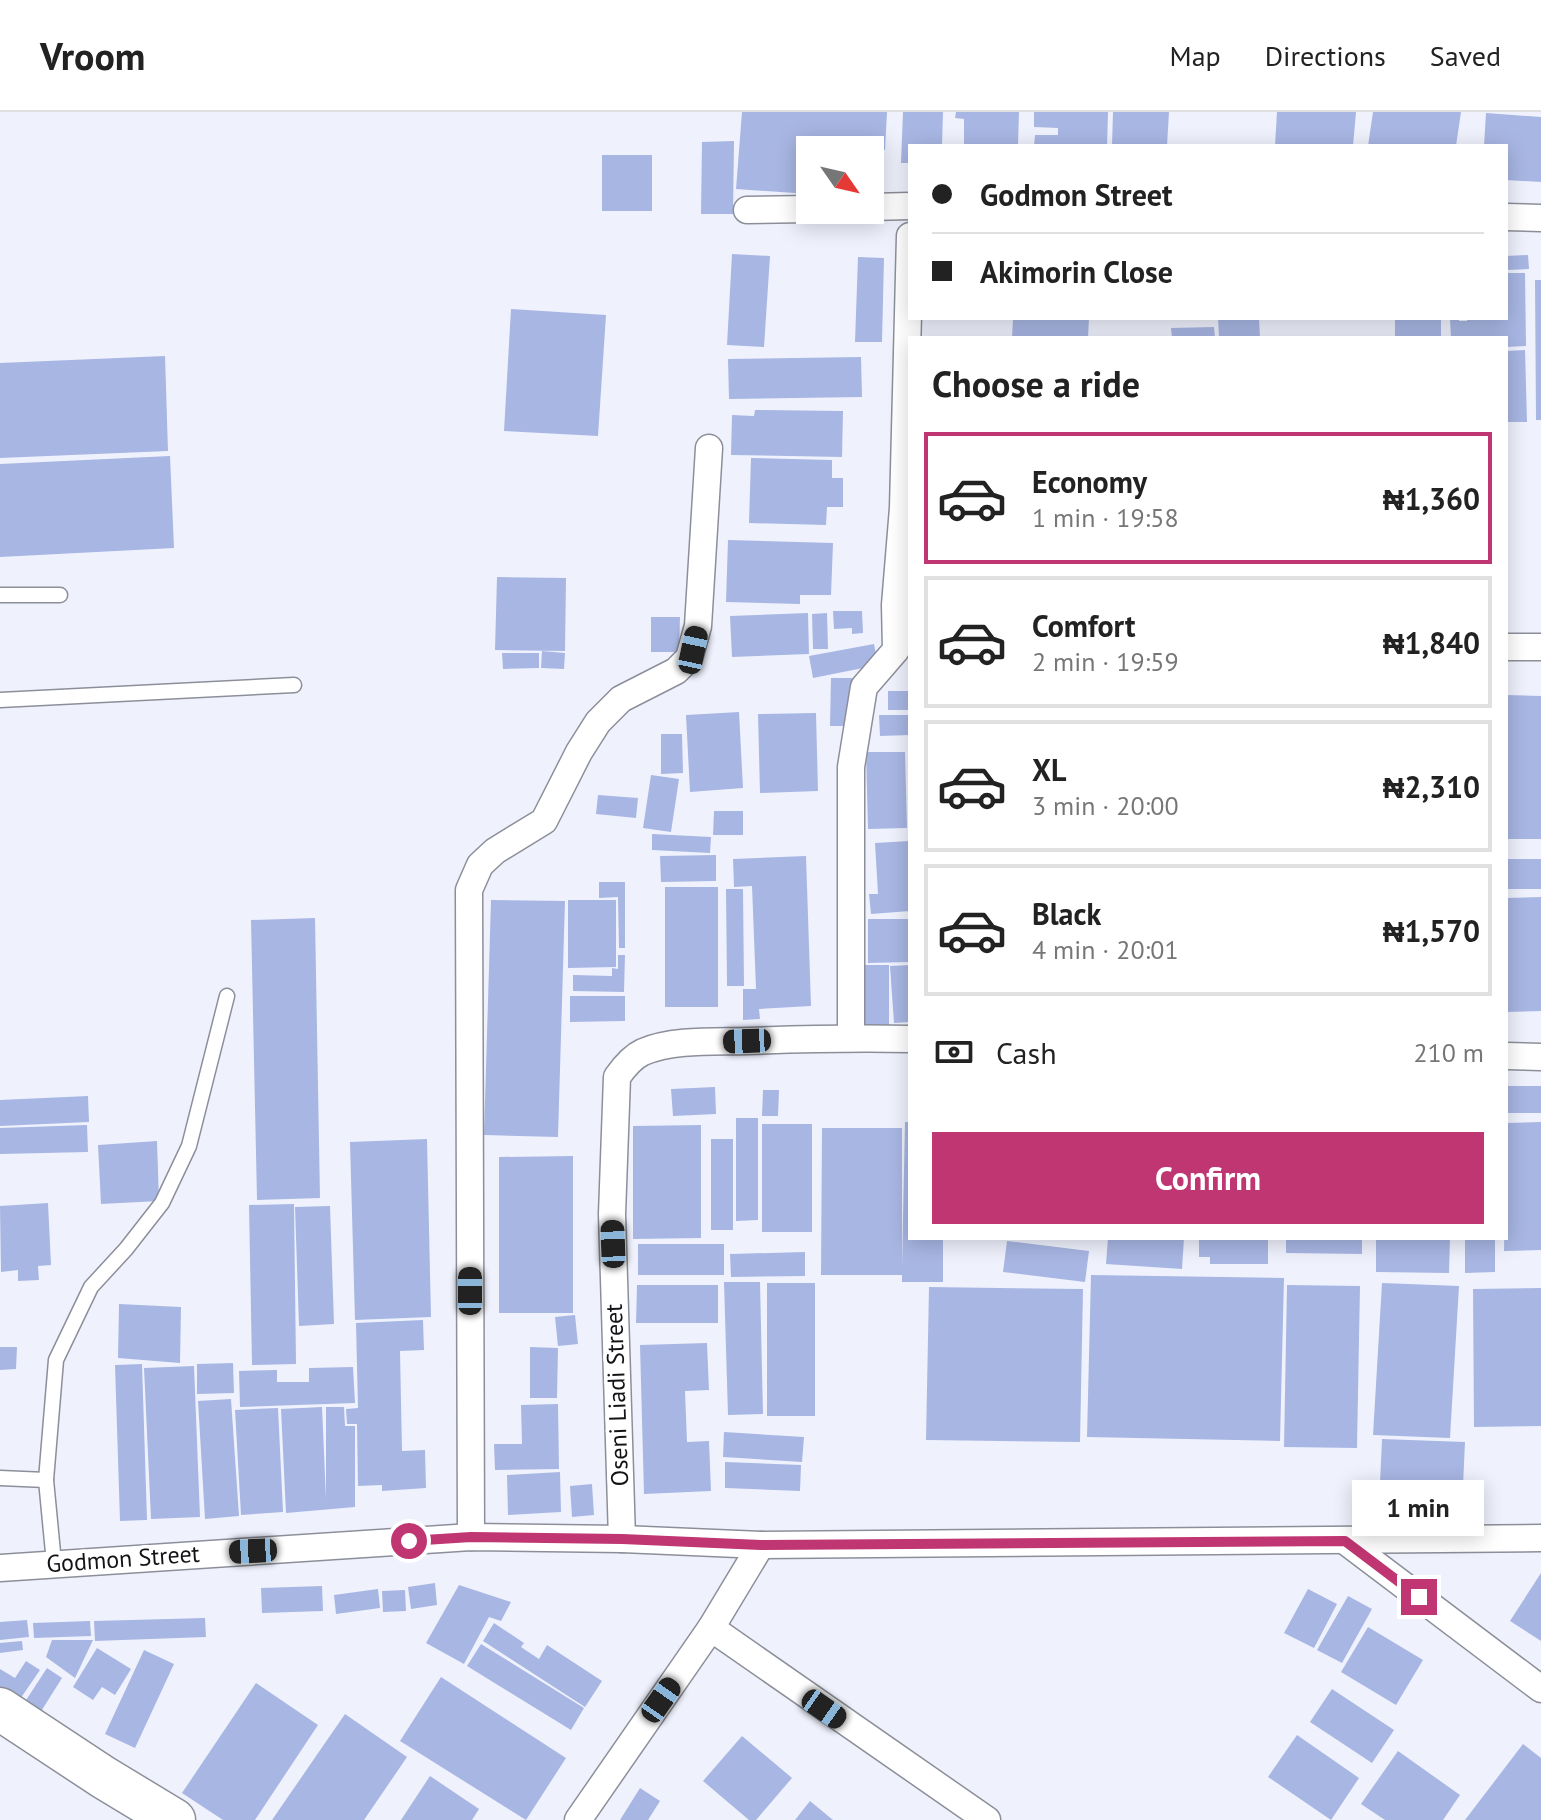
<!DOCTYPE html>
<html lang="en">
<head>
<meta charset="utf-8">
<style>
	:root { --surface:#fff; --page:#f2f2f2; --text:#222; --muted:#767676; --line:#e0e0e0; --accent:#bf3672 }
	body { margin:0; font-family:"PT Sans",sans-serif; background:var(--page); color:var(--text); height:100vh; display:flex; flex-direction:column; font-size:30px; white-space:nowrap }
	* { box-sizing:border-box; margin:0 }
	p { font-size:26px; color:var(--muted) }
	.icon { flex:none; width:44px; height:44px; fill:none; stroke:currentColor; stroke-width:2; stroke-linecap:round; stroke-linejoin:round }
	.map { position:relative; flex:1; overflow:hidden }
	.panel { position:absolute; left:908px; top:224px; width:600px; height:904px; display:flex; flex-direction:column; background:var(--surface); border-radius:0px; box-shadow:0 4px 20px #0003 }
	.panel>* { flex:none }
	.top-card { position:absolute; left:908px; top:32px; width:600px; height:176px; border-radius:0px; box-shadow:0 4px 20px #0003; display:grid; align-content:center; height:176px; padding:0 24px; background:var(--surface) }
	.needle { width:52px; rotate:124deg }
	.fabs { position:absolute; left:796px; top:24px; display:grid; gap:16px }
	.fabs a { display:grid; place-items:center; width:88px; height:88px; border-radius:0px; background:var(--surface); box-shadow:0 4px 20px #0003; font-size:40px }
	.end { position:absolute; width:36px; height:36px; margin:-18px; border:10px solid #bf3672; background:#fff; box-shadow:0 0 0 4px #fff }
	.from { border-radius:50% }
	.bubble { position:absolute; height:56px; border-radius:0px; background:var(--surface); box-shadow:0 4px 20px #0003; font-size:26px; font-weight:700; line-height:56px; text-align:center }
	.car { position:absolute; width:24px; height:48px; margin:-24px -12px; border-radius:10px; box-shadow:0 0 6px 2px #0007; background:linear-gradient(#222 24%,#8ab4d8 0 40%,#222 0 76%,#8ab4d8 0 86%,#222 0) }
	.top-card b { display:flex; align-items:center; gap:28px; height:76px; font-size:30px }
	.top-card b+b { border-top:2px solid var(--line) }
	.top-card i { width:20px; height:20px; background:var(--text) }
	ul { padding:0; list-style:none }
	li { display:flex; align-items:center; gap:24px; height:132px; margin:0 16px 12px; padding:0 8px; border:4px solid var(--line); border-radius:0px }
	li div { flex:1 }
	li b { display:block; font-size:30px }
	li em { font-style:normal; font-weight:700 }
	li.current { border-color:var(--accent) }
	li>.icon { width:72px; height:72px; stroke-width:1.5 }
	h2 { padding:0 24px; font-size:36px; line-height:96px }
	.pay { display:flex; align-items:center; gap:20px; height:88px; padding:0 24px; font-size:30px }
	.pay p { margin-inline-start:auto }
	.cta { display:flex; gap:16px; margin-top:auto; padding:16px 24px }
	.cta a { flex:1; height:92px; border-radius:0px; background:var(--accent); color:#fff; font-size:32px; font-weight:700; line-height:92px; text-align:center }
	header { display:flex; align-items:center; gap:48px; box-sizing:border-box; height:112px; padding:0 40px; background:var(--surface); border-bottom:2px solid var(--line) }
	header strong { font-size:38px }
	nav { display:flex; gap:44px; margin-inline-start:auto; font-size:28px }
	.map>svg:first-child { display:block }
	.building { fill:#a8b6e3 }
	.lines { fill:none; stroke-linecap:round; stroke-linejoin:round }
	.lane-casing { stroke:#8c8f99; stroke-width:17 }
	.street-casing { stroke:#8c8f99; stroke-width:29 }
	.primary-casing { stroke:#8c8f99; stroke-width:45 }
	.lane { stroke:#fff; stroke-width:14 }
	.street { stroke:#fff; stroke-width:26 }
	.primary { stroke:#fff; stroke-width:42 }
	.route { stroke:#bf3672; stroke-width:10 }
	.labels { text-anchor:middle; stroke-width:7; stroke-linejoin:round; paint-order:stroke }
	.street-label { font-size:24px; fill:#121316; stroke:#fff }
</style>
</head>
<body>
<header>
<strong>Vroom</strong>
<nav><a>Map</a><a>Directions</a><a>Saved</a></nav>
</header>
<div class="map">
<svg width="1541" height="1708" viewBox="0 0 1541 1708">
	<rect width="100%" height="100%" fill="#eff2fd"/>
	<g class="building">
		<path d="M742,0H887L885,38L834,34V38H810V82L736,77Z"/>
		<path d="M903,0H943L942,34H910V51H901Z"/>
		<path d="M956,0H1019L1018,34H964V7L955,6Z"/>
		<path d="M1034,0H1108L1107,34H1034L1035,23H1058V16L1034,15Z"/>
		<path d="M1113,0H1169L1167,34H1112Z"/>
		<path d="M1277,0H1356L1353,34H1275Z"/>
		<path d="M1373,0H1461L1456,34H1368Z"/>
		<path d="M1486,1L1541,5V70L1506,68V34H1484Z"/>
		<path d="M734,29L733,102H701L702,30Z"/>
		<rect x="602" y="43" width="50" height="56"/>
		<path d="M732,142L770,144L764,235L727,233Z"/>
		<path d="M1528,143L1529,157L1506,158V144Z"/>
		<path d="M858,145L884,146L882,230H855Z"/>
		<path d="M1506,161H1525L1526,234L1506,235V226H1451L1450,207L1459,206V209H1467L1468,206H1506Z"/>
		<path d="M1535,168H1541V308H1536Z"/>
		<path d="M511,197L606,203L598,324L504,319Z"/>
		<path d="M1013,206H1089L1088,226H1012Z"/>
		<path d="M1218,206H1259L1260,226H1219Z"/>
		<rect x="1395" y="206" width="46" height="20"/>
		<path d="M1214,215L1215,226H1172L1171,216Z"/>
		<path d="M1525,238L1527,310H1506V239Z"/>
		<path d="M165,244L168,339L0,346V251Z"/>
		<path d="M861,245L862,285L729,287L728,247Z"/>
		<path d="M755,298L843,299L842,345L731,343L732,303L754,304Z"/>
		<path d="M170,344L174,436L0,445V352Z"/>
		<path d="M751,346L832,348V366H843V395H827L826,413L749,411Z"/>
		<path d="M728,428L833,431L831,483H800V492L726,490Z"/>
		<path d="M497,465L566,466L565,539L495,538Z"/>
		<path d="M833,499H862L863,521L852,522V516L834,517Z"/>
		<path d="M808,501L809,542L732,545L730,504Z"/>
		<path d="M827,501L828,537H813L812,502Z"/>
		<path d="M651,505H680L679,540H651Z"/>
		<path d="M874,532L878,553L813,566L809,544Z"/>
		<path d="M542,539L565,541L564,557L541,556Z"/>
		<path d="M502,541H539V556L503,557Z"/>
		<path d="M831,566H853L852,614H830Z"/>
		<rect x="888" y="579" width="22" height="19"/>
		<path d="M1506,583L1541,584V727H1506Z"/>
		<path d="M739,600L743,676L690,680L686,603Z"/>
		<path d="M816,601L818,679L760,681L758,602Z"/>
		<path d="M879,603H910V623L880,624Z"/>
		<path d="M661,622H682L683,661L661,662Z"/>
		<path d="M866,640H905L907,716L868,717Z"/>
		<path d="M651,663L679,667L671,720L643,716Z"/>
		<path d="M598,683L638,686L636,706L596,702Z"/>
		<path d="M714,699H743V723H713Z"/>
		<path d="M652,722L711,725L710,741L652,738Z"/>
		<path d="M909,729L910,799L871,802L869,782H878L875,731Z"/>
		<path d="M716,743V769L661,770L660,744Z"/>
		<path d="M806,744L811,894L759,897L760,907L743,908V877H756L752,774L734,775L733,747Z"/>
		<rect x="1506" y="747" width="35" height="30"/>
		<path d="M599,770H625V836H619L618,785L599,786Z"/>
		<rect x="665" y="775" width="53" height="120"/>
		<path d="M726,777H743L744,874H727Z"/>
		<path d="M1541,785V899L1506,900V786Z"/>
		<path d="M491,788L565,789L558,1025L484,1023Z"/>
		<path d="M568,788H616V855L568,856Z"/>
		<path d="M315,806L320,1086L257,1088L251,808Z"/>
		<path d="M868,807H910V850L868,851Z"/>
		<path d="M618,843H625L624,880L573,879V863L612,864V856L618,857Z"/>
		<path d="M863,853H889V919H864Z"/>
		<path d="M910,853V910L894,911L890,854Z"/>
		<path d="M570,884H625V909L570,910Z"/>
		<rect x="1506" y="974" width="35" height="27"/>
		<path d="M715,975L716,1002L673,1004L671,977Z"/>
		<path d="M763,978H779L778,1004H762Z"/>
		<path d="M88,984L89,1010L0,1014V988Z"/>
		<path d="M736,1006H758V1108L736,1109Z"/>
		<path d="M905,1010H910V1126H943V1170H902V1163H821L822,1016H902V1154Z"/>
		<path d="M1541,1010V1138L1504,1139L1506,1011Z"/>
		<rect x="762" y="1012" width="50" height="108"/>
		<path d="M87,1013L88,1040L0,1042V1016Z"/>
		<path d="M701,1013V1126L633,1127V1014Z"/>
		<path d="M427,1027L431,1205L355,1208L350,1030Z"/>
		<rect x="711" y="1027" width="22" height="91"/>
		<path d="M157,1029L159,1089L101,1092L98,1033Z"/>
		<path d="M573,1044V1201H499V1045Z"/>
		<path d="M48,1091L51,1153L38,1154L39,1168L18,1169V1158L1,1160L0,1094Z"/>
		<path d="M294,1092L296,1252L252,1253L249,1093Z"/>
		<path d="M330,1094L334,1212L299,1214L295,1095Z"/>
		<path d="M1108,1126H1184L1182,1157L1106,1152Z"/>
		<path d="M1199,1126H1268V1152H1210V1145H1199Z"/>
		<path d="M1286,1126H1362V1142L1286,1141Z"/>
		<path d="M1376,1126H1450L1449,1161L1376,1160Z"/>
		<path d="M1465,1126H1495V1160L1465,1161Z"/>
		<path d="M1007,1129L1089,1139L1085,1170L1003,1160Z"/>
		<rect x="638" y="1132" width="86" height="31"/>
		<path d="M805,1140V1164L731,1165L730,1142Z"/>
		<path d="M1091,1163L1284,1166L1280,1329L1087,1325Z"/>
		<path d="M724,1170H760L763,1302L728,1303Z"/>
		<rect x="767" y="1171" width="48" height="133"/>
		<path d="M1382,1171L1459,1174L1450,1326L1373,1323Z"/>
		<path d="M637,1173H718V1211H636Z"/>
		<path d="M1287,1173L1360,1174L1357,1336L1284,1335Z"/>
		<path d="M929,1175L1083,1177L1080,1330L926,1328Z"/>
		<path d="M1541,1176V1314L1474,1315L1473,1177Z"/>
		<path d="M119,1192L181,1195L180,1251L118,1246Z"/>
		<path d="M575,1203L578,1232L558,1234L555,1205Z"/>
		<path d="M423,1208L424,1238L400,1239L402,1339L425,1338L426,1376L382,1379V1373L358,1374L357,1312H347L346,1297L358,1296L356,1211Z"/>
		<path d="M707,1231L709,1278L685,1279L687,1330L709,1329L711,1379L644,1382L640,1233Z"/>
		<path d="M0,1235H17L16,1257L0,1258Z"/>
		<path d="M530,1235L558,1236L557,1286H530Z"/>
		<path d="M233,1251L234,1281L197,1282V1252Z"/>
		<path d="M142,1252L147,1408L120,1409L115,1253Z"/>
		<path d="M194,1254L200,1405L151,1407L144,1256Z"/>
		<path d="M353,1255L355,1291L240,1295L239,1259L277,1258V1270H309V1256Z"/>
		<path d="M231,1287L239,1404L205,1407L198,1289Z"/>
		<path d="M558,1292L559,1357L495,1358L494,1332H522L521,1293Z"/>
		<path d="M322,1295L326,1387V1295H344L345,1314H355V1395L286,1401L281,1297Z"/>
		<path d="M278,1296L283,1400L241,1403L235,1298Z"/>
		<path d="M724,1320L804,1325L802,1350L723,1345Z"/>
		<path d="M1382,1327L1465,1330L1462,1396L1379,1393Z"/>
		<path d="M725,1350L801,1353L800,1379L725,1376Z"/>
		<path d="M560,1360L561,1400L508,1403L507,1363Z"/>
		<path d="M592,1372L594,1403L572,1405L570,1374Z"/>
		<path d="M1541,1461V1529L1510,1509Z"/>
		<path d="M435,1471L437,1493L411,1497L408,1475Z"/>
		<path d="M459,1473L511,1490L501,1509L489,1505L464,1552L426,1531Z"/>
		<path d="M322,1474L323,1499L262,1501L261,1476Z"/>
		<path d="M378,1477L380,1496L336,1502L334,1483Z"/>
		<path d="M1308,1477L1337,1492L1314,1536L1284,1521Z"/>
		<path d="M405,1478L406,1499L383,1500L382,1479Z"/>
		<path d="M1348,1484L1372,1497L1342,1551L1317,1538Z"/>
		<path d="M205,1506L206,1525L95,1529L94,1509Z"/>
		<path d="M27,1508L29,1525L0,1528V1510Z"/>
		<path d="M90,1509L91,1524L34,1526L33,1511Z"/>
		<path d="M494,1511L524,1531L521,1535L539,1547L547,1533L602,1569L585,1595L483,1529Z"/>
		<path d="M1368,1515L1423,1548L1396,1593L1341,1560Z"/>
		<path d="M52,1528H93L75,1566L46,1545Z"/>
		<path d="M22,1529L23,1538L0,1541V1531Z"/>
		<path d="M481,1532L584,1596L571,1618L467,1554Z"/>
		<path d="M97,1536L131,1557L115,1583L102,1575L93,1588L73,1575Z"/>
		<path d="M144,1538L174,1552L135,1636L105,1622Z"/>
		<path d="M26,1549L40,1558L16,1593L0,1583V1557L15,1566Z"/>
		<path d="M47,1556L62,1566L35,1609L19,1599Z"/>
		<path d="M441,1565L566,1646L526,1708L400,1629Z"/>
		<path d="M256,1571L318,1613L255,1708H223L182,1681Z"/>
		<path d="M1332,1577L1394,1618L1372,1651L1310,1610Z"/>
		<path d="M345,1602L407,1645L364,1708H272Z"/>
		<path d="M1297,1623L1359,1666L1331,1708L1268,1665Z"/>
		<path d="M742,1624L792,1666L756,1708H749L703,1669Z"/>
		<path d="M1523,1632L1541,1646V1708H1465Z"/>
		<path d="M1398,1639L1460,1683L1443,1708H1385L1361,1692Z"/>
		<path d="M430,1664L479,1697L472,1708H401Z"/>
		<path d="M640,1676L660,1689L648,1708H620Z"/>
		<path d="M810,1689L833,1708H795Z"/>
	</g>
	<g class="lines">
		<g class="lane-casing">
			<g id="lane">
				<path d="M0,483H60"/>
				<path d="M0,588L294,573"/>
				<path d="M0,1366L46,1368"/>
				<path d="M54,1451L46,1368L56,1248L91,1175L126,1137L162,1091L189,1034L227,884"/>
			</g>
		</g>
		<g class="street-casing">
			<g id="street">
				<path d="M870,95L910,94"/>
				<path d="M747,98L810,97"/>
				<path d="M1506,105L1541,106"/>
				<path d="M1506,535H1541"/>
				<path d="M851,926V655L864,575L896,538L895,493L903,396L910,124"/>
				<path d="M1506,944L1541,945"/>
				<path d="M471,1425L469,778L480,753L495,739L544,709L579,640L598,610L621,587L676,559L689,546L698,514L709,336"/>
				<path d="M622,1427L612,1102L617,965C624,955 632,945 643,940C674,927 715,930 748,929C802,927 856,926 910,927"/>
				<path d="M1345,1429L1541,1577"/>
				<path d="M0,1456L471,1425L622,1427L761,1433L1541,1426"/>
				<path d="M711,1516L987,1708"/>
				<path d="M578,1708L711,1516L761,1433"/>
			</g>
		</g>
		<g class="primary-casing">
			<path id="primary" d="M0,1597L103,1665L174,1708"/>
		</g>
		<use href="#lane" class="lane"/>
		<use href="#street" class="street"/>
		<use href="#primary" class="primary"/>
	</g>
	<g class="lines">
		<path class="route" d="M409,1429L471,1425L622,1427L761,1433L1345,1429L1419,1485"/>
	</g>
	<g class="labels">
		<g class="street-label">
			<text transform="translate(617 1283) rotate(-92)" y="8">Oseni Liadi Street</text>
			<text transform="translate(123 1447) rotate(-4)" y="8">Godmon Street</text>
		</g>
	</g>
</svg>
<div class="fabs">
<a><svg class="needle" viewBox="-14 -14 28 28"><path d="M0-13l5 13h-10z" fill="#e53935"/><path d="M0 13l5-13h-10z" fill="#767676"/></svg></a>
</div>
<i class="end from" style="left:409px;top:1429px"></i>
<i class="end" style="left:1419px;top:1485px"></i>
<div class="bubble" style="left:1352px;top:1368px;width:132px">1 min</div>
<i class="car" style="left:693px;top:538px;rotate:12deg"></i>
<i class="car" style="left:747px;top:929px;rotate:268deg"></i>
<i class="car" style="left:613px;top:1132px;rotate:358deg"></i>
<i class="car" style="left:470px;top:1179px;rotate:0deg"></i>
<i class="car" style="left:253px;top:1439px;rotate:267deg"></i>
<i class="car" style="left:661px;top:1588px;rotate:35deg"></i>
<i class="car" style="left:824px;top:1597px;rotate:125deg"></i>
<div class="top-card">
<b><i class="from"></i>Godmon Street</b>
<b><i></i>Akimorin Close</b>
</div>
<section class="panel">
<h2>Choose a ride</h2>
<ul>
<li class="current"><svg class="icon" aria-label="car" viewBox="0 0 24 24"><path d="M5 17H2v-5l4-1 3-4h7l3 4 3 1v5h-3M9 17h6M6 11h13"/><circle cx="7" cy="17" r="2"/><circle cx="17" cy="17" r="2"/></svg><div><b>Economy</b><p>1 min · 19:58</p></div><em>₦1,360</em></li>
<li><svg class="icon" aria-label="car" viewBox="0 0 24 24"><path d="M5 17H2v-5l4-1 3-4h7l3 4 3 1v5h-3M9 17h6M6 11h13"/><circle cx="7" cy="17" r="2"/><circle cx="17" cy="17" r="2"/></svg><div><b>Comfort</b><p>2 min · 19:59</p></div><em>₦1,840</em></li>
<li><svg class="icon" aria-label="car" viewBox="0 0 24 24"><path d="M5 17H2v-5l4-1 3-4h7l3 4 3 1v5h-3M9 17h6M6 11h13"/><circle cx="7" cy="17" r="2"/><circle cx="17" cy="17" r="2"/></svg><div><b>XL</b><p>3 min · 20:00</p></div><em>₦2,310</em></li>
<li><svg class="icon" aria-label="car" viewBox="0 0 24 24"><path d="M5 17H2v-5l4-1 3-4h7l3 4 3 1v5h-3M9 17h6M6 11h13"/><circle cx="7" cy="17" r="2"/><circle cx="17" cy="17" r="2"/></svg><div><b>Black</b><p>4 min · 20:01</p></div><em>₦1,570</em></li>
</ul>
<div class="pay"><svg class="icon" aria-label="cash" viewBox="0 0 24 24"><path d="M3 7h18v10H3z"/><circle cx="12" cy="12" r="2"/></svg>Cash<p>210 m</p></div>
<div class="cta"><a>Confirm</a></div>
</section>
</div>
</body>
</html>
